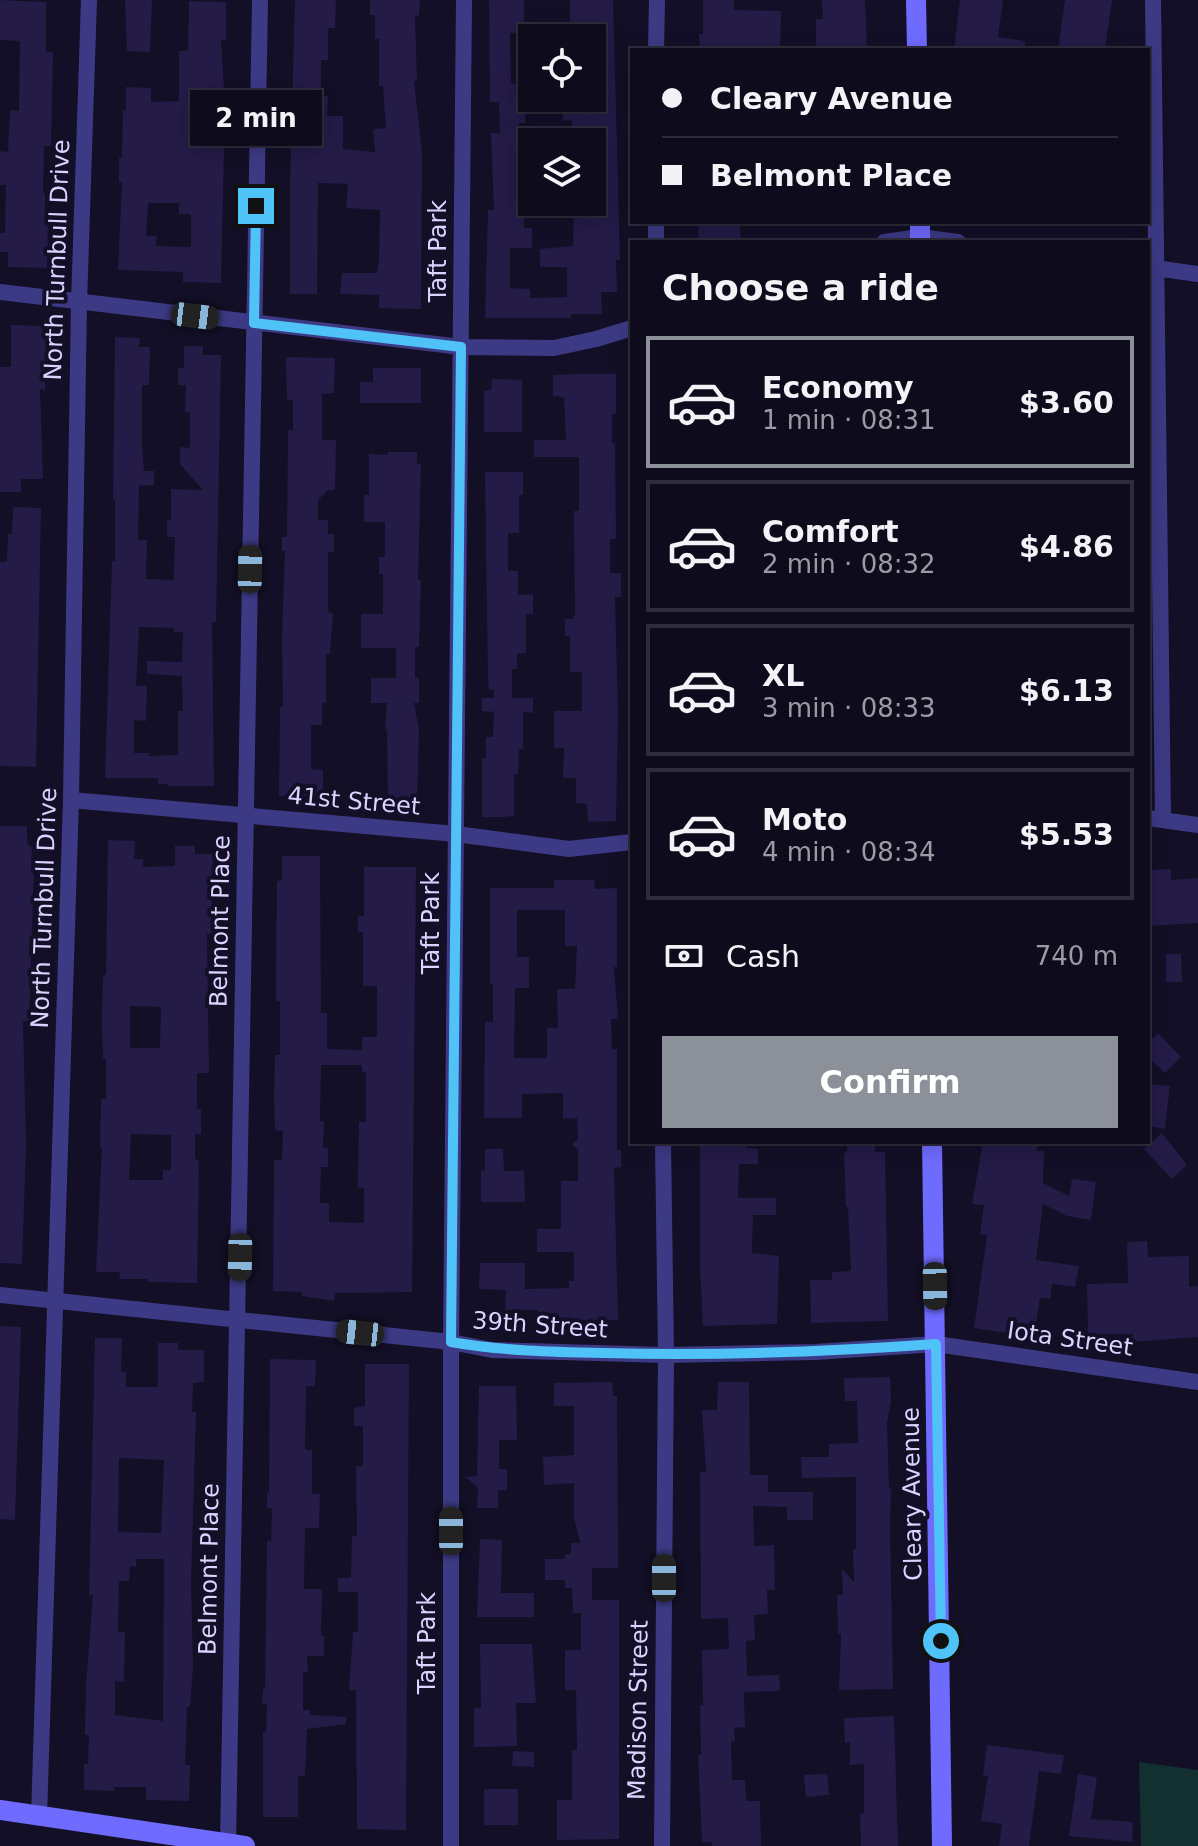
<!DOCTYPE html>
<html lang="en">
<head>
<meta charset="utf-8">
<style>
	:root { --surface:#0e0b1c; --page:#171425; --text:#f1f3f6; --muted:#9b9ba3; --line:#2e2b3b; --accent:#8c9099 }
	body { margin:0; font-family:"DejaVu Sans",sans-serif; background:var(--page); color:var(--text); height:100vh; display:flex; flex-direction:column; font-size:30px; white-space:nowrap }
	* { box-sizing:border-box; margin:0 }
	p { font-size:26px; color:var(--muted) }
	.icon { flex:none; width:44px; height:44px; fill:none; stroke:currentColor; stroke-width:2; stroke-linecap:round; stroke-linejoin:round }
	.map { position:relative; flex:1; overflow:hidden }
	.details { position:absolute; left:630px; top:240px; width:520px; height:904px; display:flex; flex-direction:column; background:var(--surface); border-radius:0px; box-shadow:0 4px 20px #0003,0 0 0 2px var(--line) }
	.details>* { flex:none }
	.top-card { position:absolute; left:630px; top:48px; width:520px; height:176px; border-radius:0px; box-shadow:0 4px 20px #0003,0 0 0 2px var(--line); display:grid; align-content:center; height:176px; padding:0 32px; background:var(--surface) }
	.fabs { position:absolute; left:518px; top:24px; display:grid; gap:16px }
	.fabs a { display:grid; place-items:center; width:88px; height:88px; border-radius:0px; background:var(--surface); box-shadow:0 4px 20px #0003,0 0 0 2px var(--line); font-size:40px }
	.end { position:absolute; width:36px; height:36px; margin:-18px; border:10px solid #4fc3f7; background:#111; box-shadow:0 0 0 4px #111 }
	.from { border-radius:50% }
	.bubble { position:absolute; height:56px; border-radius:0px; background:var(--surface); box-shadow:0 4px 20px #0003,0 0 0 2px var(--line); font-size:26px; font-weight:700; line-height:56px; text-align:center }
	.car { position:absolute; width:24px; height:48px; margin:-24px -12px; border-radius:10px; box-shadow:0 0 6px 2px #0007; background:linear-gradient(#222 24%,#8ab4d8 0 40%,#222 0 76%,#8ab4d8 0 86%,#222 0) }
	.top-card b { display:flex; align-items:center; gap:28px; height:76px; font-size:30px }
	.top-card b+b { border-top:2px solid var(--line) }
	.top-card i { width:20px; height:20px; background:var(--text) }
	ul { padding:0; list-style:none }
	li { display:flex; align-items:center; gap:24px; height:132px; margin:0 16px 12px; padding:0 16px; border:4px solid var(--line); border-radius:0px }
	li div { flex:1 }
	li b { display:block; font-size:30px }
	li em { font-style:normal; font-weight:700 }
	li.current { border-color:var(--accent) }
	li>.icon { width:72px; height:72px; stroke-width:1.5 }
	h2 { padding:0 32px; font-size:36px; line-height:96px }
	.pay { display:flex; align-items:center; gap:20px; height:88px; padding:0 32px; font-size:30px }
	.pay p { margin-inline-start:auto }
	.button { display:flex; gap:16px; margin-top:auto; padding:16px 32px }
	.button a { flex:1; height:92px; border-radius:0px; background:var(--accent); color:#fff; font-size:32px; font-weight:700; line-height:92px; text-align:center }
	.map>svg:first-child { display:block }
	.green { fill:#12302f }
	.building { fill:#241b47; fill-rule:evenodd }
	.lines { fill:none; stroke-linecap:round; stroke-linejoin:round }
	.street { stroke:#3d3a85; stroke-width:16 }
	.secondary { stroke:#6f6bff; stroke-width:20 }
	.route { stroke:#4fc3f7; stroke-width:10 }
	.labels { text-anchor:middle; stroke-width:8; stroke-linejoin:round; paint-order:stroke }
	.street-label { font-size:24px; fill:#d9d4ff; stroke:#130f26 }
</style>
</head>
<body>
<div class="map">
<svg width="1198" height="1846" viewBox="0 0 1198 1846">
	<rect width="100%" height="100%" fill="#130f26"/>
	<path class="green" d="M1139,1762L1198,1770V1846H1141Z"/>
	<g class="building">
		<path d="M0,0L46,2V52H53L51,146H44L43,193H45V212L48,215L47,268L8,267V252H0V233H5L6,185H0V151L8,152L10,110L19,111L20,41L0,40Z"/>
		<path d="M125,0H152L150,52L127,51Z"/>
		<path d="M295,0H336L335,28H328V60H321V96H328L327,116H343V149L375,152L373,129L386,128L383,86H379V39H375V15H370V0H420L419,16L415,15L417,81H414L422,152L421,309L379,308V295L340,294L342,273H377L379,259L380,210L346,208L348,184L318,183L317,294H290V183Z"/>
		<path d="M489,0H524V33H510L511,83L525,86V123H519L520,158H530V174H524V228H532V248H510V288L530,289V298L567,297V267H540V249L573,246L574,202H592V137H572V120L563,121V104H566V98H592V37H570V0H613L620,260H616L617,292H601L602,314H571V318H485L488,210H494L491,133H500L499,102H490Z"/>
		<path d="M703,0H734V10L781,11L780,50H700L699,34H703Z"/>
		<path d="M822,0H865L867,50L816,49V19H823Z"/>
		<path d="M960,0H1003L998,37L1025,41V50H954Z"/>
		<path d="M1065,0H1112L1105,50H1058Z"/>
		<path d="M189,1L226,2V40H221L225,104L221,283L183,282V272L118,270L122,182H119V158H122L123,109L126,112V87L151,88V102L179,101V51H188ZM148,203H179V214H191V247L156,246L157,236H146Z"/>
		<path d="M698,222H740L741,242H699Z"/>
		<path d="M11,325L47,326L45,390L40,389L43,479H21V492H0V367H11Z"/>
		<path d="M115,337L140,338L139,347H150L149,385H142V446L144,471H154V485L139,486L138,540H147L146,579L174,580L175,537H167V520H171V489L203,490L180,464V447L189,448L190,443V412H185L186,385H178V368H184V346H203V355H221L216,622H212L214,786H168V784H158V778H105L112,561H115V499L113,500ZM139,627L174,628V632H183L182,662L147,661V674L182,676L183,711H178V755L149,756V753H134V720L146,721L147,686H136Z"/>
		<path d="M286,357L335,358L334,393L322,394V440H336L335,490H328L318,500V520H328V534H334V552H328V607L329,613H333L330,654H326V703H322V725H311V769L323,770V797L279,796L280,707H283L282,637L285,551H282V537H287L288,430H293V400H287Z"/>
		<path d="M373,368H421V403H360V382H373Z"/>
		<path d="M574,374H616V414H612V443H615L616,539H610V573H621V597H615L618,714L616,821L588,822L587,804L576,803V778H563L564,748H554V711H582V672H570V636H565V619H573L575,613L574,511H579V457H534V440H566L564,397L553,396V375Z"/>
		<path d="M492,379L522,380V432H484V391L491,390Z"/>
		<path d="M388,452H417V464L421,463L418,580H421L419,647H415V678H419V703H414L419,730L417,799H388L387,729L385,730L387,703H371V678H396V648H361V614H383V574H379V557H385V522H364V495H369V454L388,455Z"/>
		<path d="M485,472H523V495H519V533H508V571H518V595L533,594V614H526V653L517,654V669H512V698H533V713L523,712V749H519L518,774H514V816L504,817H482V758H486V737H493L494,712L482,711V698H494V690H489L488,680Z"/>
		<path d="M13,507L41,508L36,767L0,766V562H7L8,534H12Z"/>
		<path d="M0,826H27V843L32,848L31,868H34L29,1021H23L26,1146L22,1264L0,1263Z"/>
		<path d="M108,840L135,841L134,859H143V867L175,866V846H195V854H213L211,934H207L209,1073H197V1109H201V1134H195V1158L199,1162L197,1283L148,1282V1279H119L120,1272H96L102,1147H100L101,1099H106V1059H103L102,1024L103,975H106ZM130,1006L161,1007L160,1048H130ZM131,1134L171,1135V1170H163V1180H129Z"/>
		<path d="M282,856H320L321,1013H327V1049L362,1050V1037H377V986H363V932H358V916H364V867H416L412,1292L335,1293L334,1301L302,1296V1292L273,1291L274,1160H282L283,1131L275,1130L274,1096L275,1055H280V1001H276V970L277,881L282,880ZM321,1065H362V1072H366V1122H359L358,1187L364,1188V1223L329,1222V1203H320L321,1167H328V1148L323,1147L324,1121H320Z"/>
		<path d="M1171,869V880L1198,878V923L1148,926V870Z"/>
		<path d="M554,880H594L595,889L617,888V967H614L618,1019H611L612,1049H617V1150H621V1167L614,1168L618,1320H538V1310H505L506,1290L479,1289L480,1263H525V1289L569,1288V1281H574V1252H537V1229H561V1181H578V1150L572,1144L578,1139L577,1118L563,1119V1093L522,1094V1118H484L485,1022H493V984H490V888H554ZM517,910H565V946H577L575,989H557L558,1028H547V1058H514L515,988H529V957H517Z"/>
		<path d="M1166,954H1181L1182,982H1166Z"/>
		<path d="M1158,1033L1181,1057L1165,1073L1148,1057V1043Z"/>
		<path d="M1148,1084L1170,1086L1165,1129L1148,1126Z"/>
		<path d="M1162,1133L1187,1165L1172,1179L1144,1149Z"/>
		<path d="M700,1142H746V1148L758,1149V1164H739L738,1198H776V1215H753L752,1253L779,1256L777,1324L703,1326L700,1267Z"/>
		<path d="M847,1142H875V1152H885L888,1321L811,1323L810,1280H832V1272L851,1271L848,1207H846L844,1153L847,1152Z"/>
		<path d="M983,1142H1037V1151H1044L1043,1183L1069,1196L1072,1179L1096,1182L1091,1220L1067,1216L1043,1204L1036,1260L1079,1266L1075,1287L1052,1284L1050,1299L1040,1298L1035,1329L1019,1327L1018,1335L974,1328L987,1235L980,1234L984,1205L972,1204Z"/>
		<path d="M485,1149H503L504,1171H524L525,1202H481V1171H485Z"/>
		<path d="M1147,1241L1148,1257L1189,1256V1287L1198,1286V1337L1133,1342V1334H1088L1087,1284L1128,1283L1127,1242Z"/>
		<path d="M0,1326L21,1327L15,1520L0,1519Z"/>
		<path d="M95,1338H122L121,1372H126V1387H158V1343H178V1350H204V1382L193,1383L192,1412H196L191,1582L193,1667L190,1707H187L185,1765H190L189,1801L146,1800V1787H115L114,1791L84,1790V1764H88L89,1735H85L86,1685L93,1595H89ZM119,1458L164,1460L161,1533L118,1532ZM136,1559H164L163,1721L115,1715V1681L124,1682L125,1632H118L119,1581H129L130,1566L136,1567Z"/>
		<path d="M270,1359L316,1360L315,1386H306L305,1450H312V1494H320L319,1528H305L304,1589H322L321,1636H324V1656H307L308,1672H303V1710H310V1715L346,1717V1724L307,1729L305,1776H298V1817H263V1732H266L267,1704H262L263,1689H265L267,1541H271L272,1508H267V1493H269Z"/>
		<path d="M365,1364H409L406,1830L357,1829L356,1690H349L353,1632H358V1592H338V1578H351L352,1536H357L356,1466H363V1426H354V1408L365,1406Z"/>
		<path d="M890,1377L891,1401L887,1422L889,1489H891L890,1526L893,1689L839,1690L841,1634H838L837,1595H843L842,1569L854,1582L853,1549H856V1477L802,1478L801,1457H829V1444L858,1443L857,1401H845L844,1378Z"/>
		<path d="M612,1382L613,1396H617L618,1568H592V1600H619V1839L557,1840V1800H572V1750H577L576,1690H565V1650H581V1613H573L572,1588H565V1580H545V1559H565V1554H571V1543H580L574,1518V1483L544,1485L543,1457L574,1455V1406H554V1383Z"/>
		<path d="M718,1382H749L750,1475H768V1492H813V1520H787V1507L753,1506L754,1546L774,1545L775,1590H767L768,1614L754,1615L755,1640L746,1641L747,1676L779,1675L780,1691L744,1692L745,1727L734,1728L735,1741H731L732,1780H745L746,1801H760L761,1846H712V1842H702L698,1755H701L700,1705H703L702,1650L729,1649L728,1618L701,1619L700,1472H706L702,1410H717Z"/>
		<path d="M479,1386H516L517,1440H499V1469H507V1490H498V1508H477L478,1488L466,1477L477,1476Z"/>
		<path d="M480,1539L502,1540L501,1593H534V1617H477Z"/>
		<path d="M480,1644H532L536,1703H516L517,1746L474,1747V1708H481Z"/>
		<path d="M894,1716L898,1846H861L860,1813H864V1764L850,1765V1742L845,1743L844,1718Z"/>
		<path d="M987,1745L1064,1755L1061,1774L1039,1771L1029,1846H999L1002,1824L981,1821L988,1776H983Z"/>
		<path d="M513,1751L534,1752V1767L512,1766Z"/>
		<path d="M827,1774L829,1795L806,1797L804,1775Z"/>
		<path d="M1078,1774L1097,1777L1091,1819L1133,1822L1132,1842L1069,1836Z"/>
		<rect x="484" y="1789" width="34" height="36"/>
	</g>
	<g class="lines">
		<g class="street">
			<path d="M1153,0L1163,820"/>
			<path d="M656,50L657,0"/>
			<path d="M656,242V222"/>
			<path d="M884,242L920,237L958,242"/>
			<path d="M1148,267L1198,274"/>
			<path d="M0,292L461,347L554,348L596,339L632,328"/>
			<path d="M71,800L456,834L569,849L632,842"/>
			<path d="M1148,818L1198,825"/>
			<path d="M0,1295L451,1342L492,1350L666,1355L815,1352L936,1344L1198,1382"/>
			<path d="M39,1817L71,800L79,303L89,0"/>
			<path d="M228,1843L260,0"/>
			<path d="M451,1846V1342L464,0"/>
			<path d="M662,1846L666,1355L663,1142"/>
		</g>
		<g class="secondary">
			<path d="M916,0L917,50"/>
			<path d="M920,222V242"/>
			<path d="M932,1142L942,1846"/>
			<path d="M0,1810L245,1846"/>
		</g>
	</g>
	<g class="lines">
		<path class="route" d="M256,206L254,323L461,347L451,1342C502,1351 553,1352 604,1353C715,1356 825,1352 936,1344L941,1641"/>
	</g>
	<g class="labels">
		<g class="street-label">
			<text transform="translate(438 251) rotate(-90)" y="8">Taft Park</text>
			<text transform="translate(57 260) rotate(-88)" y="8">North Turnbull Drive</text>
			<text transform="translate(354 801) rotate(5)" y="8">41st Street</text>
			<text transform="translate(44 908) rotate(-88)" y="8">North Turnbull Drive</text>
			<text transform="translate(220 921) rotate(-89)" y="8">Belmont Place</text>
			<text transform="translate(431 923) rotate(-90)" y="8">Taft Park</text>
			<text transform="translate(540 1325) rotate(4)" y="8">39th Street</text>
			<text transform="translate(1070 1339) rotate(8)" y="8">Iota Street</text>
			<text transform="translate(912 1494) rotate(-91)" y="8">Cleary Avenue</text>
			<text transform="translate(209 1569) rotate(-89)" y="8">Belmont Place</text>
			<text transform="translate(427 1643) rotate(-90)" y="8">Taft Park</text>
			<text transform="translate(638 1710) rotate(-89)" y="8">Madison Street</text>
		</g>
	</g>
</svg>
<div class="fabs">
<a><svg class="icon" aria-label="locate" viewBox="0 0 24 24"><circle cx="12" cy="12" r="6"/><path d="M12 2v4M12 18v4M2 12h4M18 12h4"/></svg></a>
<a><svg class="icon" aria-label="layers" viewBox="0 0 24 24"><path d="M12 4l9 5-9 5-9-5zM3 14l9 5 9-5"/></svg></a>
</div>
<i class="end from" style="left:941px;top:1641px"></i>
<i class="end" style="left:256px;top:206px"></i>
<div class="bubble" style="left:190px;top:90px;width:132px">2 min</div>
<i class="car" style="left:195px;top:316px;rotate:97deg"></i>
<i class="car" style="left:250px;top:569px;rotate:1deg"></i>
<i class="car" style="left:240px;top:1257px;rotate:181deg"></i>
<i class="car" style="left:935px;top:1286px;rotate:179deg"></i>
<i class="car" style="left:360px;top:1333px;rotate:276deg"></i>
<i class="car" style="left:451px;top:1531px;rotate:0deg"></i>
<i class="car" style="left:664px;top:1578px;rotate:0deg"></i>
<div class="top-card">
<b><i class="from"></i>Cleary Avenue</b>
<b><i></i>Belmont Place</b>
</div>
<section class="details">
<h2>Choose a ride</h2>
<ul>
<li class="current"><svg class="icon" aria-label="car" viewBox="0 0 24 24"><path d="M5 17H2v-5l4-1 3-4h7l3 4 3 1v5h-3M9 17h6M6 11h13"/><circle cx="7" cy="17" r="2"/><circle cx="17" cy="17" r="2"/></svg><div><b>Economy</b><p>1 min · 08:31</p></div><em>$3.60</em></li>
<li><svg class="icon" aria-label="car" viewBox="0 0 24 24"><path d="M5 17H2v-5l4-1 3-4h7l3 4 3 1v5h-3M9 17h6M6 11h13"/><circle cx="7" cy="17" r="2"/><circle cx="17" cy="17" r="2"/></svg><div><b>Comfort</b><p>2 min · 08:32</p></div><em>$4.86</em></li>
<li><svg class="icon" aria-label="car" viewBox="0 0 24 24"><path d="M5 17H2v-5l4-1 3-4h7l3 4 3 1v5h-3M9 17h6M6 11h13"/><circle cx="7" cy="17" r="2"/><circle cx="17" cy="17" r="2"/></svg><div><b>XL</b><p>3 min · 08:33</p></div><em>$6.13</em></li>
<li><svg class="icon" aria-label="car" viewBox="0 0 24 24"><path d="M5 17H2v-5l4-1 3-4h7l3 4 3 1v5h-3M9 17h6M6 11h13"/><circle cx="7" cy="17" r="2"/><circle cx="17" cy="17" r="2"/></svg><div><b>Moto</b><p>4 min · 08:34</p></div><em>$5.53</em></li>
</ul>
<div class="pay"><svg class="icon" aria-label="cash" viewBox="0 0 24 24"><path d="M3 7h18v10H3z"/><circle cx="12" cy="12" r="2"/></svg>Cash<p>740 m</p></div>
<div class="button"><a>Confirm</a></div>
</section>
</div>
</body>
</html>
